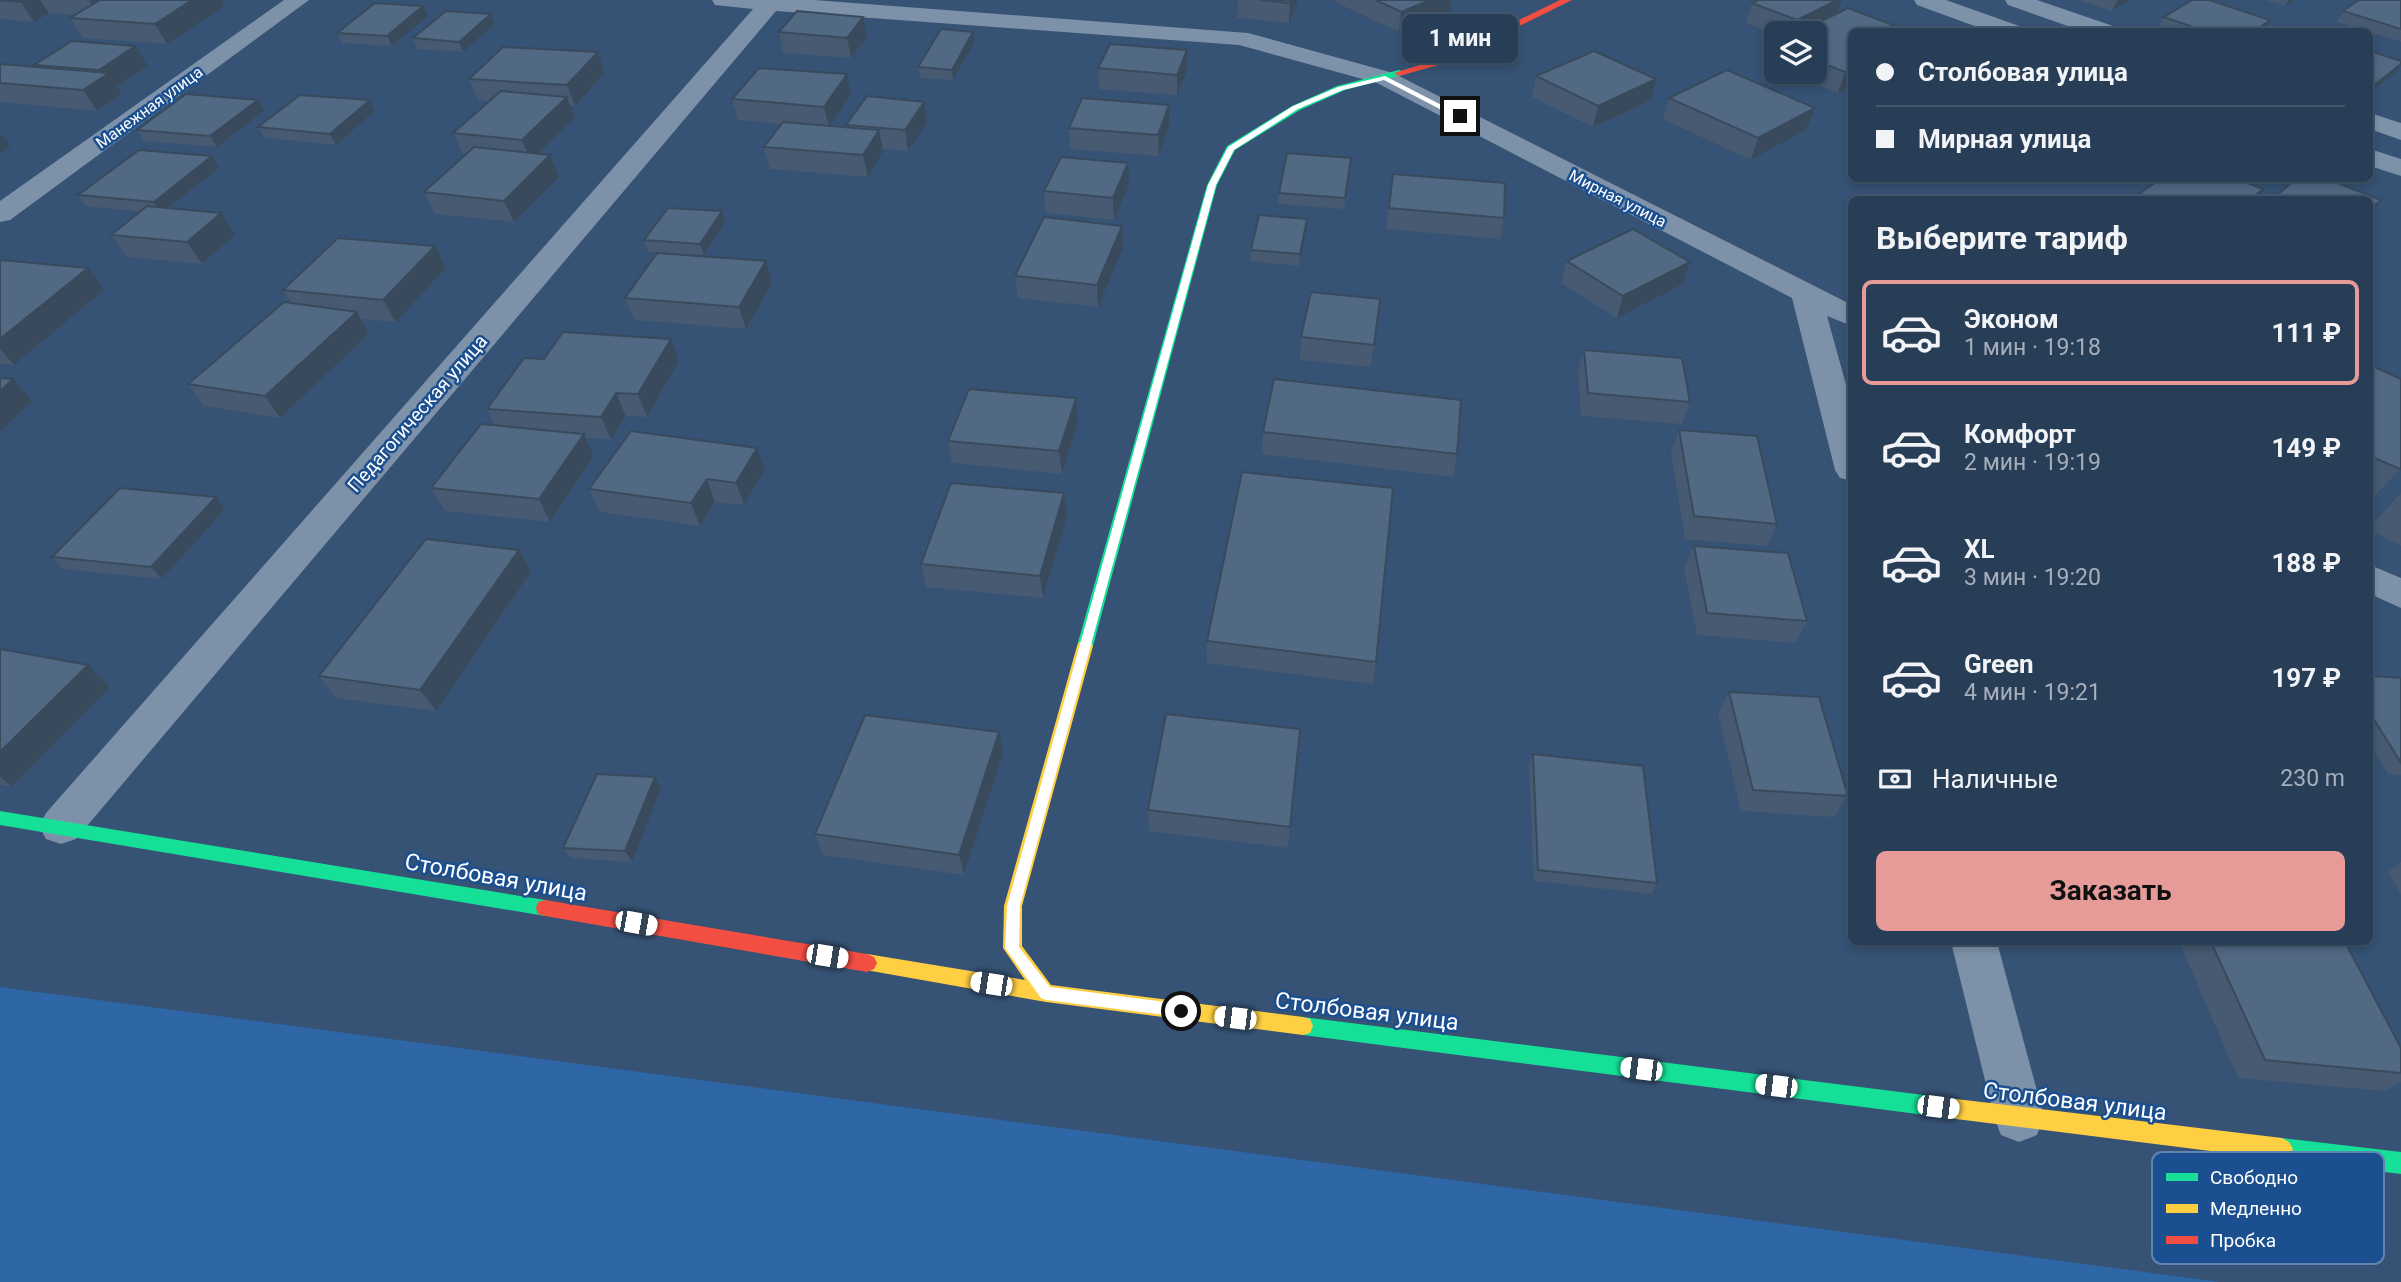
<!DOCTYPE html>
<html lang="ru">
<head>
<meta charset="utf-8">
<style>
	:root { --surface:#283e57; --page:#344961; --text:#f1f3f6; --muted:#a5aeba; --line:#44576d; --accent:#e69b98 }
	body { margin:0; font-family:Roboto,sans-serif; background:var(--page); color:var(--text); height:100vh; display:flex; flex-direction:column; font-size:26px; white-space:nowrap }
	* { box-sizing:border-box; margin:0 }
	p { font-size:23px; color:var(--muted) }
	.icon { flex:none; width:38px; height:38px; fill:none; stroke:currentColor; stroke-width:2; stroke-linecap:round; stroke-linejoin:round }
	.map { position:relative; flex:1; overflow:hidden }
	.side { position:absolute; left:1848px; top:196px; width:525px; height:749px; display:flex; flex-direction:column; background:var(--surface); border-radius:10px; box-shadow:0 4px 10px #0003,0 0 0 2px var(--line) }
	.side>* { flex:none }
	.top-card { position:absolute; left:1848px; top:28px; width:525px; height:154px; border-radius:10px; box-shadow:0 4px 10px #0003,0 0 0 2px var(--line); display:grid; align-content:center; height:154px; padding:0 28px; background:var(--surface) }
	.tools { position:absolute; left:1764px; top:21px; display:grid; gap:14px }
	.tools a { display:grid; place-items:center; width:63px; height:63px; border-radius:10px; background:var(--surface); box-shadow:0 4px 10px #0003,0 0 0 2px var(--line); font-size:35px }
	.end { position:absolute; width:32px; height:32px; margin:-16px; border:9px solid #fff; background:#111; box-shadow:0 0 0 4px #111 }
	.from { border-radius:50% }
	.bubble { position:absolute; height:49px; border-radius:10px; background:var(--surface); box-shadow:0 4px 10px #0003,0 0 0 2px var(--line); font-size:23px; font-weight:700; line-height:49px; text-align:center }
	.car { position:absolute; width:21px; height:42px; margin:-21px -10px; border-radius:9px; box-shadow:0 0 5px 2px #0007; background:linear-gradient(#fff 24%,#345 0 40%,#fff 0 76%,#345 0 86%,#fff 0) }
	.top-card b { display:flex; align-items:center; gap:24px; height:66px; font-size:26px }
	.top-card b+b { border-top:2px solid var(--line) }
	.top-card i { width:18px; height:18px; background:var(--text) }
	ul { padding:0; list-style:none }
	li { display:flex; align-items:center; gap:21px; height:105px; margin:0 14px 10px; padding:0 14px; border:4px solid transparent; border-radius:10px }
	li div { flex:1 }
	li b { display:block; font-size:26px }
	li em { font-style:normal; font-weight:700 }
	li.on { border-color:var(--accent) }
	li>.icon { width:63px; height:63px; stroke-width:1.5 }
	h2 { padding:0 28px; font-size:32px; line-height:84px }
	.pay { display:flex; align-items:center; gap:18px; height:77px; padding:0 28px; font-size:26px }
	.pay p { margin-inline-start:auto }
	.button { display:flex; gap:14px; margin-top:auto; padding:14px 28px }
	.button a { flex:1; height:80px; border-radius:10px; background:var(--accent); color:#111; font-size:28px; font-weight:700; line-height:80px; text-align:center }
	.map>svg:first-child { display:block }
	.green { fill:#2f66a5 }
	.lines { fill:none; stroke-linecap:round; stroke-linejoin:round }
	.street { fill:#7d92a8; fill-rule:evenodd }
	.fast { fill:#16e098; fill-rule:evenodd }
	.slow { fill:#ffcf43; fill-rule:evenodd }
	.jam { fill:#f24e42; fill-rule:evenodd }
	.wall { fill:#475a72 }
	.shaded-wall { fill:#394a5c }
	.building { fill:#526984; stroke:#394a5c; stroke-width:2 }
	.route { fill:#fff }
	.labels { text-anchor:middle; stroke-width:5; stroke-linejoin:round; paint-order:stroke }
	.far-street-label { font-size:16px; fill:#fff; stroke:#1b4f8f }
	.street-label { font-size:19px; fill:#fff; stroke:#1b4f8f }
	.near-street-label { font-size:23px; fill:#fff; stroke:#1b4f8f }
	.key { fill:#1b4f8f; stroke:#5f84b1; stroke-width:2 }
	.key-label { font-size:19px; fill:#fff }
</style>
</head>
<body>
<div class="map">
<svg width="2401" height="1282" viewBox="0 0 2401 1282">
	<rect width="100%" height="100%" fill="#365274"/>
	<path class="green" d="M0,987L2220,1282H0Z"/>
	<g class="lines">
		<g class="street">
			<path d="M284,0H309L10,220L0,222V201Z"/>
			<path d="M712,0H814L1248,33L1393,73L1852,305V326L1827,316L1852,406V481L1840,478L1835,470L1792,298L1377,83L1239,45L776,11L76,839L61,844L46,839L39,826L46,813L753,9L715,5Z"/>
			<path d="M1914,0H1946L2022,27L2025,32H1991L1917,5Z"/>
			<path d="M2005,0H2037L2116,27L2119,32H2085L2008,5Z"/>
			<path d="M2370,113L2401,123V140L2370,129Z"/>
			<path d="M2370,149L2401,159V176L2370,166Z"/>
			<path d="M2370,565L2401,578V608L2370,594Z"/>
			<path d="M1951,942H1997L2044,1117L2037,1135L2019,1142L2001,1135L1994,1117Z"/>
		</g>
		<g class="fast">
			<path d="M1399,70L1402,71V75L1345,90L1300,110L1235,150L1217,185L1093,646L1091,650H1079L1077,646L1207,185L1227,146L1292,106L1337,86Z"/>
			<path d="M0,811L545,900L552,902L554,908L552,914L545,916L0,825Z"/>
			<path d="M1303,1017L1956,1099L1963,1102L1966,1109L1963,1116L1956,1119L1303,1035L1296,1033L1293,1026L1296,1019Z"/>
			<path d="M2282,1138L2401,1152V1174L2282,1160L2275,1156L2271,1149L2275,1142Z"/>
		</g>
		<g class="slow">
			<path d="M1085,640L1091,642L1093,646L1022,906V946L1051,985L1303,1017L1310,1019L1313,1026L1310,1033L1303,1035L1046,1002L860,969L857,963L860,957L867,954L1025,980L1003,948L1004,906L1077,646L1079,642Z"/>
			<path d="M1956,1099L2282,1138L2289,1142L2293,1149L2289,1156L2282,1160L1956,1119L1949,1116L1946,1109L1949,1102Z"/>
		</g>
		<g class="jam">
			<path d="M1560,0H1572L1442,64L1399,76L1394,73L1436,60Z"/>
			<path d="M545,900L867,954L874,957L877,963L874,969L867,972L545,916L538,914L536,908L538,902Z"/>
		</g>
	</g>
	<g class="wall">
		<path d="M0,0H222L225,6L167,44L83,38L70,18L75,15L49,13L34,22L0,19Z"/>
		<path d="M1238,0H1298L1297,3L1289,23L1237,18Z"/>
		<path d="M1336,0H1452L1450,10L1399,32L1335,2Z"/>
		<path d="M1758,0H1842L1838,13L1852,32V85L1838,93L1787,72H1815V33H1776V35L1746,23L1752,3Z"/>
		<path d="M2078,0H2131L2112,11Z"/>
		<path d="M2265,0H2295L2285,6Z"/>
		<path d="M2401,0V42L2337,22L2343,11Z"/>
		<path d="M428,16L392,46L342,43L337,33Z"/>
		<path d="M2164,17L2270,20L2262,32H2170L2158,28Z"/>
		<path d="M495,24L463,52L417,49L413,38Z"/>
		<path d="M779,32L867,37L851,58L783,53Z"/>
		<path d="M975,42L953,80L920,78L918,67Z"/>
		<path d="M1776,43V67L1769,64Z"/>
		<path d="M598,52L605,73L575,106H570L575,118L539,154L559,177L514,222L435,214L424,192L465,155L463,154L453,133L490,101L478,100L469,79Z"/>
		<path d="M0,64L36,67L34,65L148,66L117,87L122,94L97,111L0,102Z"/>
		<path d="M1098,68L1187,71L1177,95L1099,89Z"/>
		<path d="M1536,76L1651,100L1593,127L1532,97Z"/>
		<path d="M851,95L830,126L847,127L846,125L927,123L908,151L882,149L883,151L868,177L770,169L764,147L782,124L738,120L732,99Z"/>
		<path d="M1669,98L1815,108L1807,129L1751,160L1663,119Z"/>
		<path d="M258,100L264,111L217,147L144,141L137,130Z"/>
		<path d="M375,111L336,145L265,138L258,127Z"/>
		<path d="M1169,126L1159,156L1070,149L1069,128Z"/>
		<path d="M212,156L219,168L168,208L235,235L202,264L127,257L111,235L141,212L86,206L78,195Z"/>
		<path d="M1350,169L1344,209L1278,204L1279,193Z"/>
		<path d="M1393,174L1504,218L1500,239L1386,229Z"/>
		<path d="M1129,185L1114,220L1046,213L1044,191Z"/>
		<path d="M2138,195L2256,200H2136Z"/>
		<path d="M725,223L704,255L648,252L644,240Z"/>
		<path d="M1306,231L1299,266L1250,261L1251,250Z"/>
		<path d="M435,246L446,268L396,322L361,319L369,334L280,418L204,406L188,384L290,302L283,290Z"/>
		<path d="M1123,248L1098,307L1018,298L1015,276Z"/>
		<path d="M0,261L104,290L14,365L0,364Z"/>
		<path d="M1567,261L1683,284L1617,318L1561,283Z"/>
		<path d="M772,283L746,329L634,320L625,298Z"/>
		<path d="M1380,299L1371,367L1300,360L1301,337Z"/>
		<path d="M1584,350L1690,402L1682,424L1581,416L1578,372Z"/>
		<path d="M544,359L679,361L647,417L626,416L611,439L586,438L594,456L550,522L445,511L431,488L495,425L487,409Z"/>
		<path d="M2370,365L2401,468L2370,501Z"/>
		<path d="M1078,421L1062,474L952,463L948,441Z"/>
		<path d="M1679,430L1777,524L1767,546L1685,539L1671,452Z"/>
		<path d="M1263,432L1457,454L1453,477L1262,454Z"/>
		<path d="M757,448L765,470L744,505L715,502L700,526L600,512L589,489Z"/>
		<path d="M2401,493V546L2370,530V527Z"/>
		<path d="M225,509L162,579L62,569L52,557Z"/>
		<path d="M1067,516L1043,598L926,587L921,564Z"/>
		<path d="M1694,546L1807,621L1795,643L1697,635L1684,568Z"/>
		<path d="M531,572L436,711L336,698L319,676Z"/>
		<path d="M1207,641L1376,662L1373,684L1207,663Z"/>
		<path d="M0,649L110,687L12,787L0,784Z"/>
		<path d="M2370,676L2401,678V775L2388,774L2370,744Z"/>
		<path d="M1729,692L1848,796L1834,817L1741,811L1718,714Z"/>
		<path d="M1300,729L1288,848L1149,831L1148,810Z"/>
		<path d="M1003,753L964,875L823,855L815,834Z"/>
		<path d="M1533,754L1657,883L1652,894L1534,881L1529,765Z"/>
		<path d="M655,777L661,788L632,862L571,858L563,848Z"/>
		<path d="M2401,862V894L2388,872Z"/>
		<path d="M2179,942H2345L2401,1048V1082L2384,1091L2238,1078Z"/>
	</g>
	<g class="shaded-wall">
		<path d="M24,0H40L49,13L34,22L21,2Z"/>
		<path d="M89,0H126L99,17Z"/>
		<path d="M192,0H222L225,6L167,44L155,24Z"/>
		<path d="M1292,0H1298L1297,3L1289,23L1290,3Z"/>
		<path d="M1430,0H1452L1450,10L1399,32L1401,12Z"/>
		<path d="M1837,0H1842L1836,17L1803,33H1792L1797,20Z"/>
		<path d="M2119,0H2131L2112,11L2117,1Z"/>
		<path d="M2289,0H2295L2285,6Z"/>
		<path d="M423,6L428,16L392,46L387,36Z"/>
		<path d="M491,14L495,24L463,52L459,42Z"/>
		<path d="M863,17L867,37L851,58L847,38Z"/>
		<path d="M2270,20L2262,32H2253Z"/>
		<path d="M973,32L975,42L953,80L952,70Z"/>
		<path d="M135,46L148,66L117,87L122,94L97,111L83,90L103,77L99,70Z"/>
		<path d="M1187,50V71L1177,95V75Z"/>
		<path d="M598,52L605,73L575,106L567,85Z"/>
		<path d="M2401,64L2396,72L2370,93V91L2373,86Z"/>
		<path d="M1852,69V85L1838,93L1845,72Z"/>
		<path d="M847,74L851,95L829,128L824,107Z"/>
		<path d="M1656,79L1651,100L1593,127L1598,106Z"/>
		<path d="M567,97L575,118L531,161L522,140Z"/>
		<path d="M258,100L264,111L217,147L210,136Z"/>
		<path d="M370,100L375,111L336,145L330,134Z"/>
		<path d="M924,102L927,123L908,151L905,130Z"/>
		<path d="M1169,105V126L1159,156L1158,135Z"/>
		<path d="M1815,108L1807,129L1751,160L1758,138Z"/>
		<path d="M879,130L883,151L868,177L863,155Z"/>
		<path d="M2,135L10,146L0,153V136Z"/>
		<path d="M550,155L559,177L514,222L504,201Z"/>
		<path d="M212,156L219,168L161,213L154,202Z"/>
		<path d="M1128,163L1129,185L1114,220L1113,198Z"/>
		<path d="M2263,189L2256,200H2250Z"/>
		<path d="M2381,200L2370,215V210Z"/>
		<path d="M722,211L725,223L704,255L700,244Z"/>
		<path d="M221,213L235,235L202,264L187,242Z"/>
		<path d="M1307,219L1306,231L1299,266L1300,254Z"/>
		<path d="M1122,226L1123,248L1098,307L1097,285Z"/>
		<path d="M435,246L446,268L396,322L383,300Z"/>
		<path d="M766,261L772,283L746,329L739,307Z"/>
		<path d="M1690,262L1683,284L1617,318L1623,296Z"/>
		<path d="M88,268L104,290L14,365L0,349V339Z"/>
		<path d="M357,312L369,334L280,418L265,396Z"/>
		<path d="M671,339L679,361L647,417L638,394Z"/>
		<path d="M13,379L32,401L0,432V391Z"/>
		<path d="M616,393L626,416L611,439L601,417Z"/>
		<path d="M1076,398L1078,421L1062,474L1059,451Z"/>
		<path d="M584,434L594,456L550,522L539,499Z"/>
		<path d="M757,448L765,470L744,505L736,483Z"/>
		<path d="M707,479L715,502L700,526L691,503Z"/>
		<path d="M1064,493L1067,516L1043,598L1040,576Z"/>
		<path d="M216,497L225,509L162,579L151,567Z"/>
		<path d="M519,550L531,572L436,711L420,690Z"/>
		<path d="M88,665L110,687L12,787L0,777V752Z"/>
		<path d="M999,732L1003,753L964,875L959,855Z"/>
		<path d="M655,777L661,788L632,862L625,851Z"/>
	</g>
	<g class="building">
		<path d="M0,0H24L21,2Z"/>
		<path d="M100,0H192L155,24L70,18Z"/>
		<path d="M1259,0H1292L1290,3Z"/>
		<path d="M1376,0H1430L1401,12Z"/>
		<path d="M1758,0H1837L1797,20L1752,3Z"/>
		<path d="M2192,0H2209L2270,20L2253,32H2207L2164,17Z"/>
		<path d="M2359,0H2401V29L2343,11Z"/>
		<path d="M375,3L423,6L387,36L337,33Z"/>
		<path d="M1848,8L1911,32H1852V69L1845,72L1815,60V33H1797Z"/>
		<path d="M446,11L491,14L459,42L413,38Z"/>
		<path d="M797,11L863,17L847,38L779,32Z"/>
		<path d="M941,29L973,32L952,70L918,67Z"/>
		<path d="M72,41L135,46L99,70L34,65Z"/>
		<path d="M1110,44L1187,50L1177,75L1098,68Z"/>
		<path d="M503,47L598,52L567,85L469,79Z"/>
		<path d="M1594,51L1656,79L1598,106L1536,76Z"/>
		<path d="M2370,51L2401,61V64L2373,86L2370,85Z"/>
		<path d="M0,64L109,73L83,90L0,83Z"/>
		<path d="M759,68L847,74L824,107L732,99Z"/>
		<path d="M1727,70L1815,108L1758,138L1669,98Z"/>
		<path d="M501,91L567,97L522,140L453,133Z"/>
		<path d="M186,94L258,100L210,136L137,130Z"/>
		<path d="M300,95L370,100L330,134L258,127Z"/>
		<path d="M867,96L924,102L905,130L846,125Z"/>
		<path d="M1082,98L1169,105L1158,135L1069,128Z"/>
		<path d="M783,122L879,130L863,155L764,147Z"/>
		<path d="M474,147L550,155L504,201L424,192Z"/>
		<path d="M139,150L212,156L154,202L78,195Z"/>
		<path d="M1287,153L1351,158L1345,198L1279,193Z"/>
		<path d="M1061,157L1128,163L1113,198L1044,191Z"/>
		<path d="M1393,174L1505,183L1504,218L1389,208Z"/>
		<path d="M2161,178H2236L2263,189L2250,200H2150L2138,195Z"/>
		<path d="M2297,178H2325L2381,200L2370,210V200H2282L2275,197Z"/>
		<path d="M147,206L221,213L187,242L111,235Z"/>
		<path d="M668,208L722,211L700,244L644,240Z"/>
		<path d="M1259,215L1307,219L1300,254L1251,250Z"/>
		<path d="M1044,217L1122,226L1097,285L1015,276Z"/>
		<path d="M1633,229L1690,262L1623,296L1567,261Z"/>
		<path d="M338,238L435,246L383,300L283,290Z"/>
		<path d="M657,253L766,261L739,307L625,298Z"/>
		<path d="M0,260L88,268L0,339Z"/>
		<path d="M1311,292L1380,299L1374,345L1301,337Z"/>
		<path d="M284,302L357,312L265,396L188,384Z"/>
		<path d="M563,332L671,339L638,394L616,393L601,417L487,409L524,358L544,359Z"/>
		<path d="M1584,350L1682,358L1690,402L1588,393Z"/>
		<path d="M2370,365L2401,379V468L2400,469L2370,456Z"/>
		<path d="M0,378L13,379L0,391Z"/>
		<path d="M1274,379L1461,400L1457,454L1263,432Z"/>
		<path d="M969,389L1076,398L1059,451L948,441Z"/>
		<path d="M481,424L584,434L539,499L431,488Z"/>
		<path d="M1679,430L1757,436L1777,524L1694,516Z"/>
		<path d="M631,431L757,448L736,483L707,479L691,503L589,489Z"/>
		<path d="M1242,472L1393,488L1376,662L1207,641Z"/>
		<path d="M951,483L1064,493L1040,576L921,564Z"/>
		<path d="M120,488L216,497L151,567L52,557Z"/>
		<path d="M426,539L519,550L420,690L319,676Z"/>
		<path d="M1694,546L1788,553L1807,621L1707,613Z"/>
		<path d="M0,649L88,665L0,752Z"/>
		<path d="M2370,676L2401,678V763L2370,713Z"/>
		<path d="M1729,692L1819,697L1848,796L1753,790Z"/>
		<path d="M1166,714L1300,729L1290,827L1148,810Z"/>
		<path d="M865,715L999,732L959,855L815,834Z"/>
		<path d="M1533,754L1643,766L1657,883L1538,870Z"/>
		<path d="M597,774L655,777L625,851L563,848Z"/>
		<path d="M2211,942H2345L2401,1048V1073L2265,1060Z"/>
	</g>
	<path class="route" d="M1385,76L1463,116L1457,118L1384,80L1343,90L1298,109L1234,150L1216,185L1020,906L1019,947L1050,987L1181,1004L1188,1011L1181,1017L1046,1000L1041,998L1005,948L1007,906L1208,185L1228,147L1293,106L1338,87Z"/>
	<g class="labels">
		<g class="far-street-label">
			<text transform="translate(149 107) rotate(-36)" y="6">Манежная улица</text>
			<text transform="translate(1618 198) rotate(27)" y="6">Мирная улица</text>
		</g>
		<g class="street-label">
			<text transform="translate(417 413) rotate(-49)" y="7">Педагогическая улица</text>
		</g>
		<g class="near-street-label">
			<text transform="translate(496 877) rotate(10)" y="8">Столбовая улица</text>
			<text transform="translate(1367 1011) rotate(7)" y="8">Столбовая улица</text>
			<text transform="translate(2075 1101) rotate(7)" y="8">Столбовая улица</text>
		</g>
	</g>
	<rect x="2152" y="1152" width="232" height="112" rx="10" class="key"/>
	<rect x="2166" y="1173" width="32" height="8" fill="#16e098"/>
	<rect x="2166" y="1204" width="32" height="9" fill="#ffcf43"/>
	<rect x="2166" y="1236" width="32" height="8" fill="#f24e42"/>
	<g class="key-label">
		<text x="2210" y="1184">Свободно</text>
		<text x="2210" y="1215">Медленно</text>
		<text x="2210" y="1247">Пробка</text>
	</g>
</svg>
<div class="tools">
<a><svg class="icon" aria-label="layers" viewBox="0 0 24 24"><path d="M12 4l9 5-9 5-9-5zM3 14l9 5 9-5"/></svg></a>
</div>
<i class="end from" style="left:1181px;top:1011px"></i>
<i class="end" style="left:1460px;top:116px"></i>
<div class="bubble" style="left:1402px;top:14px;width:116px">1 мин</div>
<i class="car" style="left:636px;top:923px;rotate:100deg"></i>
<i class="car" style="left:827px;top:956px;rotate:99deg"></i>
<i class="car" style="left:991px;top:984px;rotate:279deg"></i>
<i class="car" style="left:1235px;top:1018px;rotate:277deg"></i>
<i class="car" style="left:1641px;top:1069px;rotate:277deg"></i>
<i class="car" style="left:1776px;top:1086px;rotate:277deg"></i>
<i class="car" style="left:1938px;top:1107px;rotate:97deg"></i>
<div class="top-card">
<b><i class="from"></i>Столбовая улица</b>
<b><i></i>Мирная улица</b>
</div>
<section class="side">
<h2>Выберите тариф</h2>
<ul>
<li class="on"><svg class="icon" aria-label="car" viewBox="0 0 24 24"><path d="M5 17H2v-5l4-1 3-4h7l3 4 3 1v5h-3M9 17h6M6 11h13"/><circle cx="7" cy="17" r="2"/><circle cx="17" cy="17" r="2"/></svg><div><b>Эконом</b><p>1 мин · 19:18</p></div><em>111 ₽</em></li>
<li><svg class="icon" aria-label="car" viewBox="0 0 24 24"><path d="M5 17H2v-5l4-1 3-4h7l3 4 3 1v5h-3M9 17h6M6 11h13"/><circle cx="7" cy="17" r="2"/><circle cx="17" cy="17" r="2"/></svg><div><b>Комфорт</b><p>2 мин · 19:19</p></div><em>149 ₽</em></li>
<li><svg class="icon" aria-label="car" viewBox="0 0 24 24"><path d="M5 17H2v-5l4-1 3-4h7l3 4 3 1v5h-3M9 17h6M6 11h13"/><circle cx="7" cy="17" r="2"/><circle cx="17" cy="17" r="2"/></svg><div><b>XL</b><p>3 мин · 19:20</p></div><em>188 ₽</em></li>
<li><svg class="icon" aria-label="car" viewBox="0 0 24 24"><path d="M5 17H2v-5l4-1 3-4h7l3 4 3 1v5h-3M9 17h6M6 11h13"/><circle cx="7" cy="17" r="2"/><circle cx="17" cy="17" r="2"/></svg><div><b>Green</b><p>4 мин · 19:21</p></div><em>197 ₽</em></li>
</ul>
<div class="pay"><svg class="icon" aria-label="cash" viewBox="0 0 24 24"><path d="M3 7h18v10H3z"/><circle cx="12" cy="12" r="2"/></svg>Наличные<p>230 m</p></div>
<div class="button"><a>Заказать</a></div>
</section>
</div>
</body>
</html>
